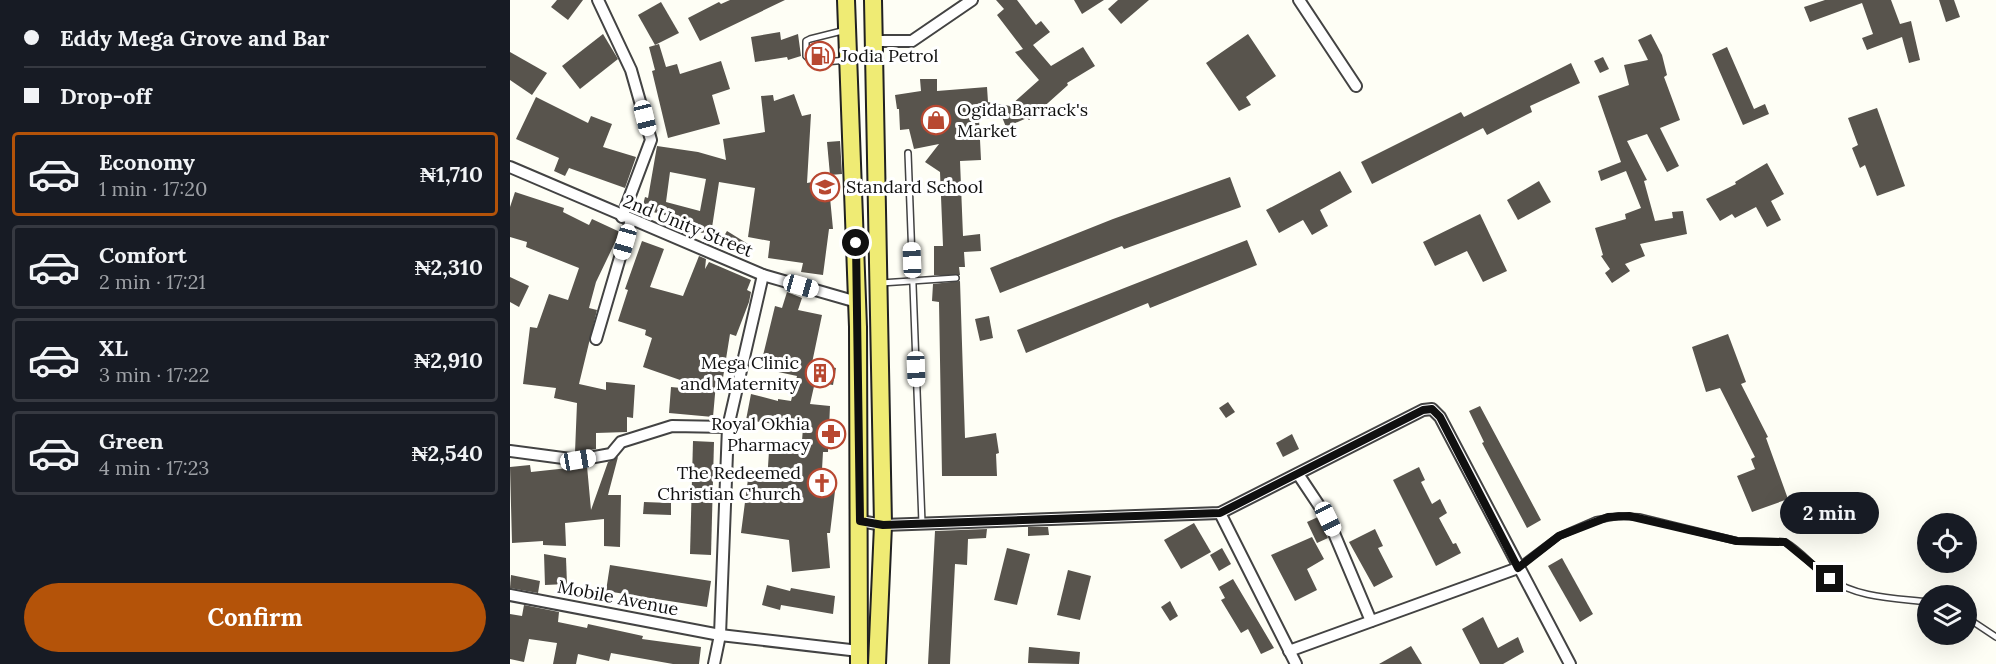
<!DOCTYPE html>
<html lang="en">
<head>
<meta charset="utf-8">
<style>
	:root { --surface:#171b24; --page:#242831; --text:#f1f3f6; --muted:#9ea1a6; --line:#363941; --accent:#b45309 }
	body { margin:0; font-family:Lora,serif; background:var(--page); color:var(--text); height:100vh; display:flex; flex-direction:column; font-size:22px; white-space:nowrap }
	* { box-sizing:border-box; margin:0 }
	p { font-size:20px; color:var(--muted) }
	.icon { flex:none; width:33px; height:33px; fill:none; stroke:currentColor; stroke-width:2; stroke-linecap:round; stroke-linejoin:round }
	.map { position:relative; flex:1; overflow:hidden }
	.sheet { display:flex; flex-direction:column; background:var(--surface); width:510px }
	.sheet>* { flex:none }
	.banner { display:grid; align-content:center; height:132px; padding:0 24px; background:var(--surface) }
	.buttons { position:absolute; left:1407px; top:513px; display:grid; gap:12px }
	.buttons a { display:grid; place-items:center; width:60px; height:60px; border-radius:50%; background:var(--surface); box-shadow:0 6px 24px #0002; font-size:30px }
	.end { position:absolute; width:27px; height:27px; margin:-14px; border:8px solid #101010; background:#fff; box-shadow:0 0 0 3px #fff }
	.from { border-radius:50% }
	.bubble { position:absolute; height:42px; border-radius:21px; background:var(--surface); box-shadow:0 6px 24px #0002; font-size:20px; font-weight:800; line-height:42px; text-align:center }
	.car { position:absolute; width:18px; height:36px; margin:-18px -9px; border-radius:8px; box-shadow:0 0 4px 2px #0007; background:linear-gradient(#fff 24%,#345 0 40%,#fff 0 76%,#345 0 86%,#fff 0) }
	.banner b { display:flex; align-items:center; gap:21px; height:57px; font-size:22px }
	.banner b+b { border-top:2px solid var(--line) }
	.banner i { width:15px; height:15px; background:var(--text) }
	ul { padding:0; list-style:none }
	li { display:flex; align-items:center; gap:18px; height:84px; margin:0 12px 9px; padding:0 12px; border:3px solid var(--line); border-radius:6px }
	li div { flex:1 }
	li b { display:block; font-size:22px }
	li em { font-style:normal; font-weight:800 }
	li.active { border-color:var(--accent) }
	li>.icon { width:54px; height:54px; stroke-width:1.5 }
	.primary-button { display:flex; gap:12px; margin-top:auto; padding:12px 24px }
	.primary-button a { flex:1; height:69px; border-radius:36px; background:var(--accent); color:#fff; font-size:24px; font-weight:800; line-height:69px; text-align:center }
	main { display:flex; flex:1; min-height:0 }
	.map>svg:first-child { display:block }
	.building { fill:#58544d; fill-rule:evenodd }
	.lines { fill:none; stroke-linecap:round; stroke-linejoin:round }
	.lane-casing { stroke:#434343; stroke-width:8 }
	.street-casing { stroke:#434343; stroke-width:14 }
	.primary-casing { stroke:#212121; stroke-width:20 }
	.lane { stroke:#fff; stroke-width:5 }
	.street { stroke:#fff; stroke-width:10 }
	.primary { stroke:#efeb74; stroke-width:16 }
	.route { stroke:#101010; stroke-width:8 }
	.labels { text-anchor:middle; stroke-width:6; stroke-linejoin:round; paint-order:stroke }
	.poi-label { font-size:18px; fill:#101010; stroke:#fff; text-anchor:start }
	.street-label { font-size:18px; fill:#101010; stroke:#fff }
</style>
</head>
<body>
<main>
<section class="sheet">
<div class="banner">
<b><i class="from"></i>Eddy Mega Grove and Bar</b>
<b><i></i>Drop-off</b>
</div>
<ul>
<li class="active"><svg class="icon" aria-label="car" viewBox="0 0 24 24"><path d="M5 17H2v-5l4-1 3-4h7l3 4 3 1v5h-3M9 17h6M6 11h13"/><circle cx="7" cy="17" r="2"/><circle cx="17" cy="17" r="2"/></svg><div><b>Economy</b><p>1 min · 17:20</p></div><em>₦1,710</em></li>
<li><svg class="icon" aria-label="car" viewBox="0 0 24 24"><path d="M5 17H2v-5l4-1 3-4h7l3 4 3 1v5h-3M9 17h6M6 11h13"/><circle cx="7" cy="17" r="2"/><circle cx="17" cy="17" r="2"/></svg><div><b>Comfort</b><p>2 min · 17:21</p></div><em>₦2,310</em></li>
<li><svg class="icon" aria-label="car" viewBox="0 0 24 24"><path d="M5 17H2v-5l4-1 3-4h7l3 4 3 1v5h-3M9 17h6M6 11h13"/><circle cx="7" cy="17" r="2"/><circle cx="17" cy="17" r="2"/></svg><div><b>XL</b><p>3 min · 17:22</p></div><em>₦2,910</em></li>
<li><svg class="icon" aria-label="car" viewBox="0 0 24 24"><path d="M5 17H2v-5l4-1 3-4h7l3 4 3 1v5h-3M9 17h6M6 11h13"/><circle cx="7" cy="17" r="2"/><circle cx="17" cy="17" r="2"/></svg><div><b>Green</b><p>4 min · 17:23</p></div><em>₦2,540</em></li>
</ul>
<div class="primary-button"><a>Confirm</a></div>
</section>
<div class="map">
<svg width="1486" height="664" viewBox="0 0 1486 664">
	<rect width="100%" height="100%" fill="#fefef5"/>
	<g class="building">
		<path d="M47,0H73L58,20L41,7Z"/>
		<path d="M220,0H275L190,41L178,18L209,2L211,4Z"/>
		<path d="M486,0H507L526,25L531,21L540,32L523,45L541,66L573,47L585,66L557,83L558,85L519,120L517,118L496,127L492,117L469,119L471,160L450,161L453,236L470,234L471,251L454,252L455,267H449L450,275H424V246H433L430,172L415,162L429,144L404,149L399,129L390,130L389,109H387L385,95L411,91L410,79H427V91L477,87L478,102L500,106L529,80L505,52L513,49L487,15L494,9Z"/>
		<path d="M564,0H594L572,14Z"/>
		<path d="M608,0H639L611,24L598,9Z"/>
		<path d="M1315,0H1381L1390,24L1401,21L1410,60L1399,63L1392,37L1357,50L1352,38L1363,34L1352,3L1300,22L1294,7Z"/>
		<path d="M1429,0H1444L1450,17L1436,22Z"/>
		<path d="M151,2L169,33L145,45L128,15Z"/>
		<path d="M270,32L271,40L288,34L291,56L278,60L277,57L245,62L241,37Z"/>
		<path d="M93,34L108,59L70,89L52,66Z"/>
		<path d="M738,34L766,76L736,97L741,105L729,111L696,63Z"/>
		<path d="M1141,34L1152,55L1157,75L1154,77L1170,120L1150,128L1169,166L1157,172L1137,134L1117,141L1137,180L1134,181L1145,221L1163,218L1162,212L1173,211L1177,234L1130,244L1135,256L1115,264L1120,271L1102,283L1095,273L1100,269L1091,256L1093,255L1085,228L1116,219L1115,214L1131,208L1116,171L1091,181L1088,171L1111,162L1088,96L1119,85L1114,65L1138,60L1128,40Z"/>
		<path d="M149,44L156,67L167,64L170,74L211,61L220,89L202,95L210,124L158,138L142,71L145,70L139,47Z"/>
		<path d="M1217,47L1244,109L1255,104L1259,114L1233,125L1202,54Z"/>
		<path d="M0,52L37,73L22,95L0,80Z"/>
		<path d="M1093,57L1099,69L1090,73L1084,61Z"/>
		<path d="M1061,63L1070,83L1020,106L1022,112L977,135L973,128L862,184L851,162L951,112L954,117Z"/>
		<path d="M284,94L292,116L301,114L297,183L318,179L319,187L323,229H319L313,275L291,272L293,263L258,258L260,241L238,237L245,188L209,182L201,234L187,232L188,224L132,209L135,197L138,198L147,146L188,152L216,160L213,139L255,132L251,96L263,95L264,101ZM160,172L196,179L190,211L156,202Z"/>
		<path d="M26,97L78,123L81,116L102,124L93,147L126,157L115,188L59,168L55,176L44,171L49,158L6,139Z"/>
		<path d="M1367,108L1395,186L1367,196L1355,165L1350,168L1342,148L1348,145L1338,118Z"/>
		<path d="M330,141L332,174L320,175L317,142Z"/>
		<path d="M1257,163L1274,194L1261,201L1271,220L1257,227L1246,207L1225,218L1222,214L1210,221L1196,199L1226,184L1225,182Z"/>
		<path d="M830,171L842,192L810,210L818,226L802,235L793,220L769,233L756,210Z"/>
		<path d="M720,177L731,207L614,249L612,246L490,293L480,268L603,219Z"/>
		<path d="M1029,181L1041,202L1008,220L997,200Z"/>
		<path d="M5,192L54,208L53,212L79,225L82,219L110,232L86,282L79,308L87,310L69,384L96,390V382L125,385L123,418L117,417V432L86,433V449L65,452L67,403L44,398L46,388L13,384L20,327L27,328L39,294L58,300L69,268L16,247L17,242L0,237V207Z"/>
		<path d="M970,214L997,271L973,282L957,251L925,266L913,242Z"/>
		<path d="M217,231L238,244L233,253L211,241Z"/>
		<path d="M737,240L747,265L640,308L638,303L516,353L507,330Z"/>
		<path d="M132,241L154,249L140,287L173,296L189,256L196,259L195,269L199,262L241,280L237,290L241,292L239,302L226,336L220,334L212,384L206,383L203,417L159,413L161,387L192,390L193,388L133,367L142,338L135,335L136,330L108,321L118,290L115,289Z"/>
		<path d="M0,277L19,286L9,307L0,302Z"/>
		<path d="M450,281L455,438L486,433L489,453L486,454L487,476H432L429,302L422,301L423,284Z"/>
		<path d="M277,292L292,298L288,310L312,315L302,363L326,368L323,385L305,382L300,404L320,406L318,452H313L311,487L325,491L320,533H317L320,568L282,572L279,540L231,533L238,479L257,482L259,451L291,453L293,428L236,420L241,394L268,401V399L281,401L287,376L250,368L265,306L272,308Z"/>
		<path d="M479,316L483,338L470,341L465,319Z"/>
		<path d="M1218,334L1236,382L1231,384L1258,437L1256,438L1278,499L1242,512L1227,476L1245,469L1241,459L1245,457L1210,388L1196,392L1182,347Z"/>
		<path d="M718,402L725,412L716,418L709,408Z"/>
		<path d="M970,406L1031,520L1017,528L972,443L974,442L959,411Z"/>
		<path d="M782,434L789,449L773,457L766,443Z"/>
		<path d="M183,441L204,442L201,555L180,554Z"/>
		<path d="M108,457L98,495H111L110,547L94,546V519L55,523L56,546L33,545V541L2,543L0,467L20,465L21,472L77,466L81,510L98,462Z"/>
		<path d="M909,467L915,480L911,482L922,504L930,499L937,513L929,518L943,544L946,543L951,553L926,566L883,480Z"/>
		<path d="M134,502L161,503V515L133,514Z"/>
		<path d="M808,517L818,538L807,543L797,522Z"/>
		<path d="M684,523L701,552L671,569L654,540Z"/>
		<path d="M518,527H538L539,535L518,536Z"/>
		<path d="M477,529L476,538L458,539L457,565L445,564L440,664H418L425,531Z"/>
		<path d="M865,529L873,546L868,548L883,577L864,587L839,542Z"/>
		<path d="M802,537L814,559L797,569L807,590L785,601L761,555Z"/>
		<path d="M497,548L520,554L507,605L484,600Z"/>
		<path d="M712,548L721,564L709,571L700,555Z"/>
		<path d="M34,554L56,558L57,584L35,585Z"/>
		<path d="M1052,558L1083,614L1070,622L1038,566Z"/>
		<path d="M100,565L201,581L197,607L96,591Z"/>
		<path d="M558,570L581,576L570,620L547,615Z"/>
		<path d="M1,575L30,581L28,593L0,588Z"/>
		<path d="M723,579L764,648L751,654L738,629L731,633L711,600L715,598L709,587Z"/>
		<path d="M257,585L280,591L281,588L325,596L323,614L271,605L270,610L252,605Z"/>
		<path d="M660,601L668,616L660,621L651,607Z"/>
		<path d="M14,605L49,612L48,622L77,628L78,624L133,636L132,639L191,647L189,664H163L101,653L99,661L68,654L66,664H43L47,643L19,639L14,662L0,659V614L12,616Z"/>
		<path d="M973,617L988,648L1008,637L1014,652L993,664H970L952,629Z"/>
		<path d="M901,646L912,664H869Z"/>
		<path d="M519,647L570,652L569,664L518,663Z"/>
	</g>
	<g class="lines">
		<g class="lane-casing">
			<g id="lane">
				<path d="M336,30L300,39L296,41V56L304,63L337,60"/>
				<path d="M398,153L412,523"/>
				<path d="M371,283L446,278"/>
				<path d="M1009,566L1049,536L1086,520L1109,516L1129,517L1227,541L1275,542C1291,551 1303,567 1318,578C1348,598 1382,598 1418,602"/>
				<path d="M1456,617L1486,637"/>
			</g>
		</g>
		<g class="street-casing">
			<g id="street">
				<path d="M88,0L121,70L141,140L112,217"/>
				<path d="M789,0L846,86"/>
				<path d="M365,41H402L462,0"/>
				<path d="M0,167L253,275L347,302"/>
				<path d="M86,339L121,220"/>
				<path d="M0,451L68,460L101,454L111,442L162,426L218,427"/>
				<path d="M788,474L818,519L861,621"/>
				<path d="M710,513L786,664"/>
				<path d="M350,521L373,525L710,513L913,410L922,409L930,417L1060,664"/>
				<path d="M0,595L210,635L349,651"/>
				<path d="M779,651L1008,568"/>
				<path d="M204,664L210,635L218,427L253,275"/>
			</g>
		</g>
		<g class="primary-casing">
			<g id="primary">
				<path d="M336,0L348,327L349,664"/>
				<path d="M363,0L373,525L367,664"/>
			</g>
		</g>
		<use href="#lane" class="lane"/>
		<use href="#street" class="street"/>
		<use href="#primary" class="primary"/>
	</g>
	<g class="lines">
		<path class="route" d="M346,243L350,521L373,525L710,513L913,410L922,409L930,417L1008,568L1049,536L1098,517L1119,516L1227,541L1275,542L1320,579"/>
	</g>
	<defs>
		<g id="fuel-ring" transform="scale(1.5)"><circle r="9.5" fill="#fff" stroke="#b84831" stroke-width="1.5"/><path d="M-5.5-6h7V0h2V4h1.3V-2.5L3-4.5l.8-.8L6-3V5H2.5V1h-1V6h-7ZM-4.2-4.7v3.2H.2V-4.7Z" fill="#b84831"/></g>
		<g id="shop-ring" transform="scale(1.5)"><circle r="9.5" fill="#fff" stroke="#b84831" stroke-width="1.5"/><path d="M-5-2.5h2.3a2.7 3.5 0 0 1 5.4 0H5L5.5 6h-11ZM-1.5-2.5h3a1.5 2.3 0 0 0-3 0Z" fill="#b84831"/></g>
		<g id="school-ring" transform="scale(1.5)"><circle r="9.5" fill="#fff" stroke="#b84831" stroke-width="1.5"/><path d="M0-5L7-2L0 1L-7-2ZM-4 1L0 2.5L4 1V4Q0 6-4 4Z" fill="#b84831"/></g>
		<g id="building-ring" transform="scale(1.5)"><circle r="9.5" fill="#fff" stroke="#b84831" stroke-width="1.5"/><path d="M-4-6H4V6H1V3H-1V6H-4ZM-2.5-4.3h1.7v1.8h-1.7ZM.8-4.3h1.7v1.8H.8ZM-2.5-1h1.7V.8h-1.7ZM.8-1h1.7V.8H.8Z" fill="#b84831"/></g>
		<g id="pharmacy-ring" transform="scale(1.5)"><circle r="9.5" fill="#fff" stroke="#b84831" stroke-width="1.5"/><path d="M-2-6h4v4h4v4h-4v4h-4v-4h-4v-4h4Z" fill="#b84831"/></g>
		<g id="church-ring" transform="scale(1.5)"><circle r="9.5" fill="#fff" stroke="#b84831" stroke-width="1.5"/><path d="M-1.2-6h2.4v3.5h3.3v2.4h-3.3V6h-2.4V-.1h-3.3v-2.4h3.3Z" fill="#b84831"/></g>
	</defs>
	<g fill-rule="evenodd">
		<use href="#fuel-ring" x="310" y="56"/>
		<use href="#shop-ring" x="426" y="120"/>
		<use href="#school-ring" x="315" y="187"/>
		<use href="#building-ring" x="310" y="373"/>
		<use href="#pharmacy-ring" x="321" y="434"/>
		<use href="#church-ring" x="312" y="483"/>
	</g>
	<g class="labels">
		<g class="poi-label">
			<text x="331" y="62">Jodia Petrol</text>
			<text x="447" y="116">Ogida Barrack's<tspan x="447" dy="21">Market</tspan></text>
			<text x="336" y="193">Standard School</text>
			<text x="289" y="369" text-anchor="end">Mega Clinic<tspan x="289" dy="21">and Maternity</tspan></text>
			<text x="300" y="430" text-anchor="end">Royal Okhia<tspan x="300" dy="21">Pharmacy</tspan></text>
			<text x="291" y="479" text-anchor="end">The Redeemed<tspan x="291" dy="21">Christian Church</tspan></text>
		</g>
		<g class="street-label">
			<text transform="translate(178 226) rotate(22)" y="6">2nd Unity Street</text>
			<text transform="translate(108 598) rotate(11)" y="6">Mobile Avenue</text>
		</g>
	</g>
</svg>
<div class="buttons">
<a><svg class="icon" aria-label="locate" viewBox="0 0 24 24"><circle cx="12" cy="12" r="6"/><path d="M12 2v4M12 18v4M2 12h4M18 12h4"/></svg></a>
<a><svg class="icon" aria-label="layers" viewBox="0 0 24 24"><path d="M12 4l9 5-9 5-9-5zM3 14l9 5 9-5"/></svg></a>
</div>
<i class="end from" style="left:346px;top:243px"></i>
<i class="end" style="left:1320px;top:579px"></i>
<div class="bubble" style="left:1270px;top:492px;width:99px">2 min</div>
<i class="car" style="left:135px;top:118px;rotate:166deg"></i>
<i class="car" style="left:115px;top:242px;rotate:196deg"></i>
<i class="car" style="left:402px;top:260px;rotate:358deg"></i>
<i class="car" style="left:291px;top:286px;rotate:106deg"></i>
<i class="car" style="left:406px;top:369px;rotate:178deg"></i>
<i class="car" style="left:68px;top:460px;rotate:80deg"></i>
<i class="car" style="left:818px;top:519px;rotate:154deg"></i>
</div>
</main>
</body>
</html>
